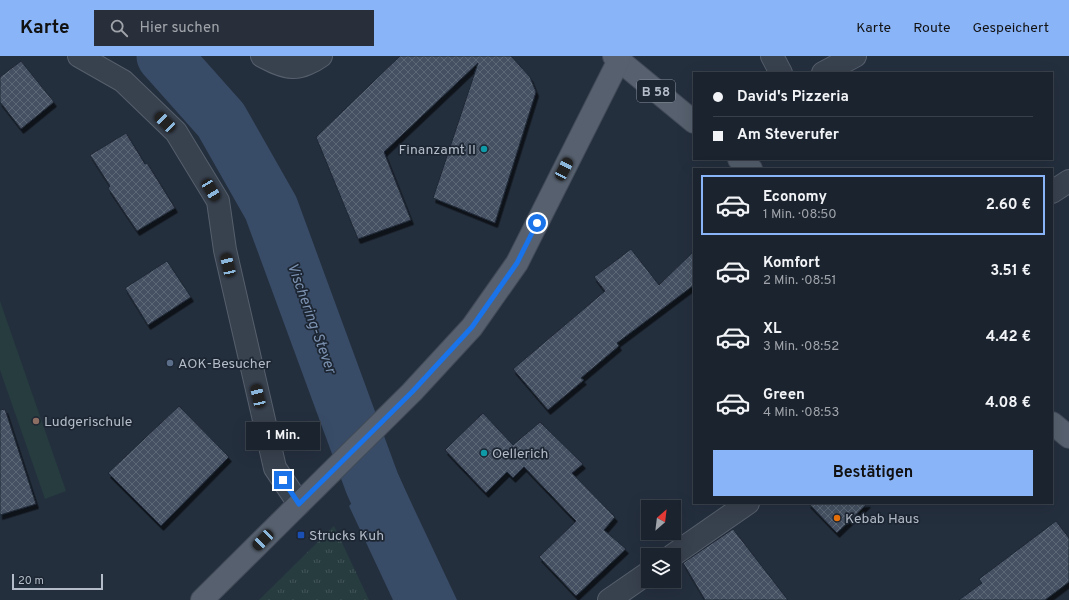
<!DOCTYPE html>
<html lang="de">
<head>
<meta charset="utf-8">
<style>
	:root { --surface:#1b232e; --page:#282f3a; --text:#f1f3f6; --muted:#a0a4aa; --line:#39404a; --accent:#8ab4f8 }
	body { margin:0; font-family:Overpass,sans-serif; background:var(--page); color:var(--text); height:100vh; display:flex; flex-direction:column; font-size:15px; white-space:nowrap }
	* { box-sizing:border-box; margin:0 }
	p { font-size:13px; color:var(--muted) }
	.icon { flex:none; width:22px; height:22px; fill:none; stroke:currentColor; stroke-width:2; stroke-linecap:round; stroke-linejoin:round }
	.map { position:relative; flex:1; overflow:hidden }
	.side { position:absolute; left:693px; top:112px; width:360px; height:336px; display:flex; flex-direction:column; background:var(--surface); border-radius:0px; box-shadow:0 4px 16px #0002,0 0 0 1px var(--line) }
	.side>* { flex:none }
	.banner { position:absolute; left:693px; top:16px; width:360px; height:88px; border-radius:0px; box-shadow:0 4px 16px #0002,0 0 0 1px var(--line); display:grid; align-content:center; height:88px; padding:0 20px; background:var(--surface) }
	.needle { width:26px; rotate:28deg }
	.controls { position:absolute; left:641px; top:444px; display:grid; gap:8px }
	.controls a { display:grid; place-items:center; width:40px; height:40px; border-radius:0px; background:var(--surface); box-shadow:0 4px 16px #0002,0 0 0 1px var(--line); font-size:20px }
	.scale { position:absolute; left:12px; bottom:10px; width:91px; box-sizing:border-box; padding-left:4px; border:2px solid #b4bcc9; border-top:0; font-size:11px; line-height:14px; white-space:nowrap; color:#b4bcc9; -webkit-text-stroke:3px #1d2633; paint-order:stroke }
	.end { position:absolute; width:18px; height:18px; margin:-9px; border:5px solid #1a73e8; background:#fff; box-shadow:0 0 0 2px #fff }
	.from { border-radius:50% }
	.bubble { position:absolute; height:28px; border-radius:0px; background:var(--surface); box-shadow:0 4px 16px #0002,0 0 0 1px var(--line); font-size:13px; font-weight:700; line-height:28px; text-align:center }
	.car { position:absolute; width:12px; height:24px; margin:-12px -6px; border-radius:5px; box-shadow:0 0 3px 1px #0007; background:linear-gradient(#222 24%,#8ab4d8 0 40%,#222 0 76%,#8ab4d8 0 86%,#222 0) }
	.banner b { display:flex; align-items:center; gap:14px; height:38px; font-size:15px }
	.banner b+b { border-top:1px solid var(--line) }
	.banner i { width:10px; height:10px; background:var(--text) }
	ul { padding:7px 0 0; list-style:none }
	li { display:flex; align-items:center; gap:12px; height:60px; margin:0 8px 6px; padding:0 12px; border:2px solid transparent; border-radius:0px }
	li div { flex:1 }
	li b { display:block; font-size:15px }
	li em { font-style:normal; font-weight:700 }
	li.current { border-color:var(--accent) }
	li>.icon { width:36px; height:36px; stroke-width:1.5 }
	.primary-button { display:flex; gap:8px; margin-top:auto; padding:8px 20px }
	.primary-button a { flex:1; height:46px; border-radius:0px; background:var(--accent); color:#111; font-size:16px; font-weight:700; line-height:46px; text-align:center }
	header { display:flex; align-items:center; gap:24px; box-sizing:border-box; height:56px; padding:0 20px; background:var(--accent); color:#111 }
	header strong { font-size:19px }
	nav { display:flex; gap:22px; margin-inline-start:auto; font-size:14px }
	.search { width:280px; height:36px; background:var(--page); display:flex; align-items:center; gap:10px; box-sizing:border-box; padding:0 14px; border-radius:0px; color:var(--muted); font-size:15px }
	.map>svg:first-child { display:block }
	.grass { fill:url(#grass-tufts) }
	.garden { fill:#263c3f }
	.water { fill:#394c67 }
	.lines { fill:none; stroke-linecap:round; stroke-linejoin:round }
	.river { stroke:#394c67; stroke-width:55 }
	.building { fill:url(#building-cross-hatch); stroke:#1f2835; filter:url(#shadow) }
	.minor-casing { stroke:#565f6c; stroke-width:24 }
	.major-casing { stroke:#414a57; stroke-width:24 }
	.minor { stroke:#38414e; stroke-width:22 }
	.major { stroke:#56606e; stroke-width:22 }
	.route { stroke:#1a73e8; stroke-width:5 }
	.culture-dot { fill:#0f9aa8; stroke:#1d2633; stroke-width:1.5 }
	.service-dot { fill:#5c6f8a; stroke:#1d2633; stroke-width:1.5 }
	.education-dot { fill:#8d6e63; stroke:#1d2633; stroke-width:1.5 }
	.food-dot { fill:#e8710a; stroke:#1d2633; stroke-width:1.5 }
	.transit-dot { fill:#1a4fb4; stroke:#1d2633; stroke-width:1.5 }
	.labels { text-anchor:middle; stroke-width:3.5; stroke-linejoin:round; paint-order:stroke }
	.shield { fill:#1d2633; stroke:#878f9c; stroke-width:1 }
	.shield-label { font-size:13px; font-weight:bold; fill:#b4bcc9 }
	.poi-label { font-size:14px; fill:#b4bcc9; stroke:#1d2633; text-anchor:start }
	.water-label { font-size:15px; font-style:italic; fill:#7c92b1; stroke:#1d2633 }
</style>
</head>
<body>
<header>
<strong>Karte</strong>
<div class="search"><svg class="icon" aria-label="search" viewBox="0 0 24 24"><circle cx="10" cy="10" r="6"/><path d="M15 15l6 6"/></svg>Hier suchen</div>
<nav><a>Karte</a><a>Route</a><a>Gespeichert</a></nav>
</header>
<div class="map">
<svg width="1069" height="544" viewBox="0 0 1069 544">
	<defs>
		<pattern id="grass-tufts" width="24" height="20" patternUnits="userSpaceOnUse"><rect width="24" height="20" fill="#263c3f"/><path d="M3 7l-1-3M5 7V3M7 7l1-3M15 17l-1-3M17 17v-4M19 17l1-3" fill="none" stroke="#435659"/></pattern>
		<pattern id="building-cross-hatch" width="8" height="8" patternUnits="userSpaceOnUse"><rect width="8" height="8" fill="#455162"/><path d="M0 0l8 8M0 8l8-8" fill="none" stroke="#5d6877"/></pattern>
		<filter id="shadow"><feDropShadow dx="2.5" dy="4.5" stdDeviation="0" flood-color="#0009"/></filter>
	</defs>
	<rect width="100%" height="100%" fill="#242f3e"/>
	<path class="grass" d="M334,470L369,544H259Z"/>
	<path class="garden" d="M0,245L66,435L45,443L0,314Z"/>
	<path class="water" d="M392,406L457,544H393L349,450Z"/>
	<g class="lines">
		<path class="river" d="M164,0L221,64L271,152L372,427L424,544"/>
	</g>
	<g class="building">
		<path d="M400,0H511L530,21L536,36L495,167L433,142L478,7L384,96L411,164L358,183L316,81Z"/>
		<path d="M21,5L54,46L21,73L0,46V21Z"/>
		<path d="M126,77L145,108L147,107L175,152L137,175L108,132L110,130L90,99Z"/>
		<path d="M631,193L659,229L694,195V229L617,287L619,290L581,322L584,324L548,354L513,313L605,235L594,221Z"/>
		<path d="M167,205L191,241L148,269L125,232Z"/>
		<path d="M179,350L229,401L161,470L108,417Z"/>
		<path d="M5,353L36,448L0,459V354Z"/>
		<path d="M483,357L513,389L540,366L583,408L572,417L615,461L604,474L626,493L576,540L539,501L576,465L524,411L513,422L507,416L486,437L445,394Z"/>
		<path d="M808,447H868L837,477Z"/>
		<path d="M1056,465L1069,482V526L1045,544H959L982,527L979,523Z"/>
		<path d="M733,473L788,544H705L683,507Z"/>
	</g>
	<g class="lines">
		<g class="minor-casing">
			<g id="minor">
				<path d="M79,0L123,25L176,76L218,145L225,194L275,412L299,448"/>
				<path d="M262,0C270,4 282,11 292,11C301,12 314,5 321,0"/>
				<path d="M772,0L781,17"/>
				<path d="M823,17L855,0"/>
				<path d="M1052,136L1069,125"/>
				<path d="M673,499L748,447"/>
				<path d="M609,544L648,517"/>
			</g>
		</g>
		<g class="major-casing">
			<g id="major">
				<path d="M614,0L694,66"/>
				<path d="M739,103L751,113"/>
				<path d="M1052,367L1069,381"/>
				<path d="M202,544L412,336L472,271L517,207L619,4"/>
			</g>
		</g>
		<use href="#minor" class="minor"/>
		<use href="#major" class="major"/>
	</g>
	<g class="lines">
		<path class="route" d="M283,424L299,448L412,336L472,271L517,207L537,167"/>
	</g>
	<g class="culture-dot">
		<circle cx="484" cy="93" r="4"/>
		<circle cx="484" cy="397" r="4"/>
	</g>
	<circle class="service-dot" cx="170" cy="307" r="4"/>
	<circle class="education-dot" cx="36" cy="365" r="4"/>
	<circle class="food-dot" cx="837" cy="462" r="4"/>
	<rect class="transit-dot" x="297" y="475" width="8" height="8" rx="2"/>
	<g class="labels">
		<rect class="shield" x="637" y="24" width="38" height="22" rx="3"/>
		<g class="shield-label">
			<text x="656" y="40">B 58</text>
		</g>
		<g class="poi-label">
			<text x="476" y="98" text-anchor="end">Finanzamt II</text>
			<text x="178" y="312">AOK-Besucher</text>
			<text x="44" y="370">Ludgerischule</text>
			<text x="492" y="402">Oellerich</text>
			<text x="845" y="467">Kebab Haus</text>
			<text x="309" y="484">Strucks Kuh</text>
		</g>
		<g class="water-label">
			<text transform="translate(312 262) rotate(70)" y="5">Vischering-Stever</text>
		</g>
	</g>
</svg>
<div class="controls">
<a><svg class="needle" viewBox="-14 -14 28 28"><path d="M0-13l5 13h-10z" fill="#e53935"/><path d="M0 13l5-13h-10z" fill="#a0a4aa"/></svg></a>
<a><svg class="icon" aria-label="layers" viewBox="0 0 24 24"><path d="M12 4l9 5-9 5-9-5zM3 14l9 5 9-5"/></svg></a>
</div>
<div class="scale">20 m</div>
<i class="end from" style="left:537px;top:167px"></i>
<i class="end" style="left:283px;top:424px"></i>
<div class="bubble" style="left:246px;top:366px;width:74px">1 Min.</div>
<i class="car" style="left:165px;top:66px;rotate:314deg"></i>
<i class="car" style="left:564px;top:113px;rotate:27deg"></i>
<i class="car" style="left:211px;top:134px;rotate:149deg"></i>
<i class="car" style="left:228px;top:209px;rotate:347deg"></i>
<i class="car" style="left:258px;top:340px;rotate:347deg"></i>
<i class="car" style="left:263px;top:484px;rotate:225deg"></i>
<div class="banner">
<b><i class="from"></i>David's Pizzeria</b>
<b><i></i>Am Steverufer</b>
</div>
<section class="side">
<ul>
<li class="current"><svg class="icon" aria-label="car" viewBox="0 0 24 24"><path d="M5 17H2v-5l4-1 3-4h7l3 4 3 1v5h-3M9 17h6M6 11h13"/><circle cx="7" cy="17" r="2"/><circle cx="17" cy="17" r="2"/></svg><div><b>Economy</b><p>1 Min. · 08:50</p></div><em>2.60 €</em></li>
<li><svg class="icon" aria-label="car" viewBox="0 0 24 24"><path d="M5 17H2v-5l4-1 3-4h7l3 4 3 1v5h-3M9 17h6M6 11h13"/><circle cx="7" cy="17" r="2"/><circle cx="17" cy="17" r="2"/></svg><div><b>Komfort</b><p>2 Min. · 08:51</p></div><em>3.51 €</em></li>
<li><svg class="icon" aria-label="car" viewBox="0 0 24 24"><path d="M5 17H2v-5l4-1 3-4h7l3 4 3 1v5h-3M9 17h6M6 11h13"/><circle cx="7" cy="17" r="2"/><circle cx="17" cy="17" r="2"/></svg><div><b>XL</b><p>3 Min. · 08:52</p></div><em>4.42 €</em></li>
<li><svg class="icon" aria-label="car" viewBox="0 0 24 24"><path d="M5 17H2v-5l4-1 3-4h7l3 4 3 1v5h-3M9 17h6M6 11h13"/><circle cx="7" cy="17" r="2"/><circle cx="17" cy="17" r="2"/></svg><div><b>Green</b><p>4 Min. · 08:53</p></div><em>4.08 €</em></li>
</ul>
<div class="primary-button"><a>Bestätigen</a></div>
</section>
</div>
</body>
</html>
